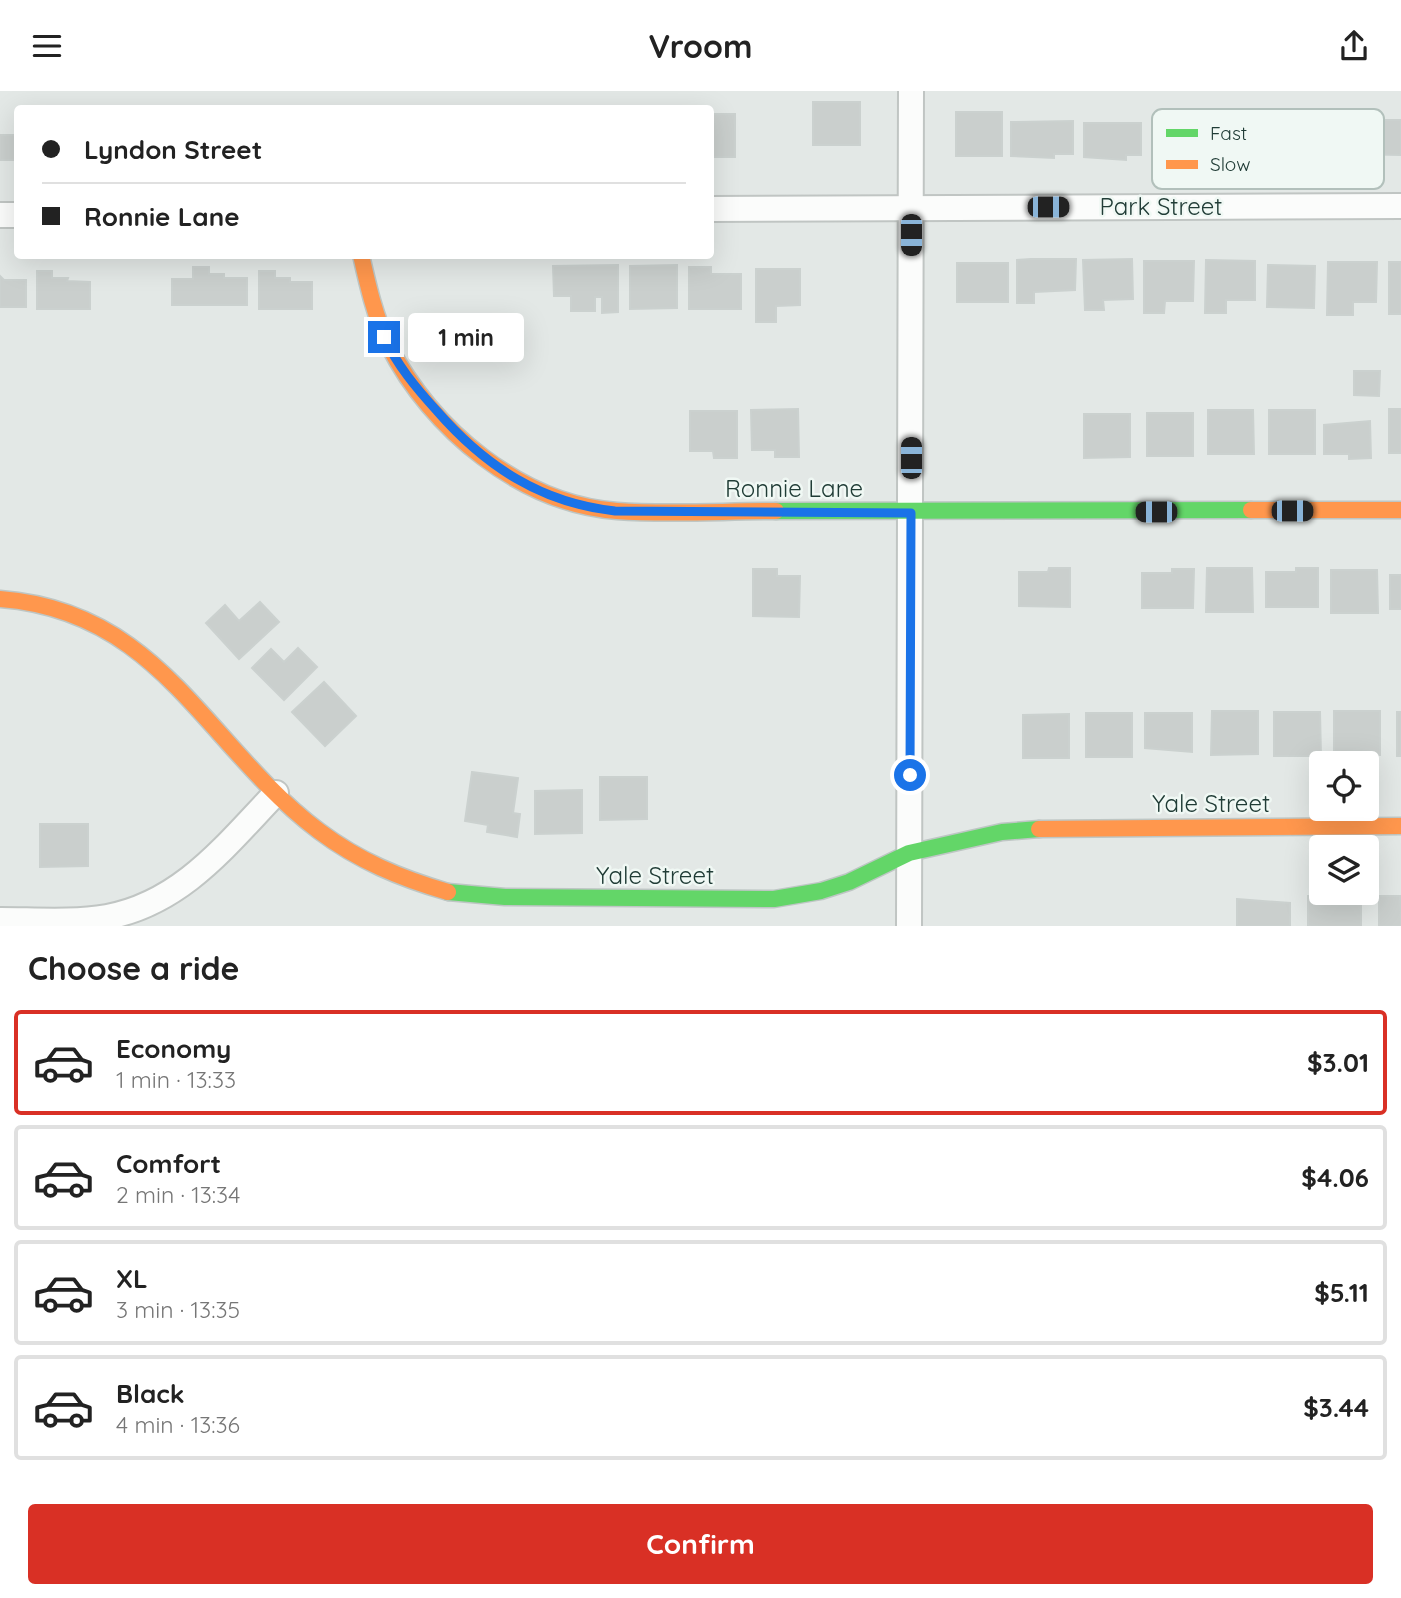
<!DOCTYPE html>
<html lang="en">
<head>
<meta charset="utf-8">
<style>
	:root { --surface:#fff; --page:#f6f6f6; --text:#222; --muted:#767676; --line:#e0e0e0; --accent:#d93025 }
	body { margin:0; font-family:Quicksand,sans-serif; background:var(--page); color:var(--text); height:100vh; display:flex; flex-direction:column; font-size:26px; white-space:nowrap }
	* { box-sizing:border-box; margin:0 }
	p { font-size:23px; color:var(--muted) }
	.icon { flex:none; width:38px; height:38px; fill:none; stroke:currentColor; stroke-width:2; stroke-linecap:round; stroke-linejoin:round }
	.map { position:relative; height:835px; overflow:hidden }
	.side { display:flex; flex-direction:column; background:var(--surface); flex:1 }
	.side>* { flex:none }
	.hud { position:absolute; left:14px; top:14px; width:700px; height:154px; border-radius:7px; box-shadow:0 7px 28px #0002; display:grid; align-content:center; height:154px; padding:0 28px; background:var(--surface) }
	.fabs { position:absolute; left:1309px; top:660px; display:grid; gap:14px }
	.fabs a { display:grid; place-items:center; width:70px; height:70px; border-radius:7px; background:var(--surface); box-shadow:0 7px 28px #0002; font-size:35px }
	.end { position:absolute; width:32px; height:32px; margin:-16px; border:9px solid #1a73e8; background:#fff; box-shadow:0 0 0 4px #fff }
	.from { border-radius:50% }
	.bubble { position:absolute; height:49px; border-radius:7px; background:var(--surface); box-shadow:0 7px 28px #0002; font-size:23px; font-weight:800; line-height:49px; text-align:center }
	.car { position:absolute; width:21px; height:42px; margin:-21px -10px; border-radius:9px; box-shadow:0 0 5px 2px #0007; background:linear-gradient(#222 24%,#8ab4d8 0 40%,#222 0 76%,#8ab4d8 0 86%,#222 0) }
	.hud b { display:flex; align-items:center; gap:24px; height:66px; font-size:26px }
	.hud b+b { border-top:2px solid var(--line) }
	.hud i { width:18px; height:18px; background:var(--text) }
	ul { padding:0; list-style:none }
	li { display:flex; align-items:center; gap:21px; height:105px; margin:0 14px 10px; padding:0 14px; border:4px solid var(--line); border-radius:7px }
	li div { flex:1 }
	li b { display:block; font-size:26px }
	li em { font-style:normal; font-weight:800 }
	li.on { border-color:var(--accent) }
	li>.icon { width:63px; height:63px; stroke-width:1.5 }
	h2 { padding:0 28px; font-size:32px; line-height:84px }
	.cta { display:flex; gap:14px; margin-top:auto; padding:14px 28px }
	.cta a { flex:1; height:80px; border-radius:7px; background:var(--accent); color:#fff; font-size:28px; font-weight:800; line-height:80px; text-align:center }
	header { display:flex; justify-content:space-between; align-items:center; height:91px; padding:0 28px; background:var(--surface); font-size:32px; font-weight:800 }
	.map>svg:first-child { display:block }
	.building { fill:#cacfcd; stroke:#cbd1cf; stroke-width:2 }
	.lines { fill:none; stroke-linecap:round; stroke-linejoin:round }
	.street-casing { stroke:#c0c5c3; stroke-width:28 }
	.fast-casing { stroke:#bec6c4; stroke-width:19 }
	.slow-casing { stroke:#bec6c4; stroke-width:19 }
	.street { stroke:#fbfcfb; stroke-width:24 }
	.fast { stroke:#63d668; stroke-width:16 }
	.slow { stroke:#ff974d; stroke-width:16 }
	.route { stroke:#1a73e8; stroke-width:9 }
	.labels { text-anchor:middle; stroke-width:5; stroke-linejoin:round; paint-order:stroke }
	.street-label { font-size:24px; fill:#203c36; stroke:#f0f8f4 }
	.key { fill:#f0f8f4; stroke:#b2c0bb; stroke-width:2 }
	.key-label { font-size:19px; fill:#203c36 }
</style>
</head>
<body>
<header><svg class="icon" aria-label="menu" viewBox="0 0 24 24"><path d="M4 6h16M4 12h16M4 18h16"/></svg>Vroom<svg class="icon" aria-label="share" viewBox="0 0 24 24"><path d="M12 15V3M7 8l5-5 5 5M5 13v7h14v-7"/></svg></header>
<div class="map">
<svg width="1401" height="835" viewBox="0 0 1401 835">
	<rect width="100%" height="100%" fill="#e3e8e6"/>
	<g class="building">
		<rect x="813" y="11" width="47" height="43"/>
		<rect x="956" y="21" width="46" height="44"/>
		<rect x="710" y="23" width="25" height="43"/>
		<path d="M1352,29H1401V64L1352,63Z"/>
		<path d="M1073,30V63H1054V67L1011,65V31Z"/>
		<path d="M1084,32H1141V64H1126V69L1084,66Z"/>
		<path d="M0,44H17L18,69H0Z"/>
		<path d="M1031,168H1076L1075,199L1034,201V212H1017V169Z"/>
		<path d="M1132,168L1133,208L1103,209L1104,219H1085L1083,169Z"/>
		<path d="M1206,169L1255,170V209H1226V222H1205Z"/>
		<path d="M1144,170H1194L1193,210H1165L1164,222H1144Z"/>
		<path d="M1328,171H1377L1376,211H1353V224H1327Z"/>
		<rect x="1389" y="171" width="12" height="52"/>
		<rect x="957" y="172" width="51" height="39"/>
		<path d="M618,174V221L602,222V206H595V220H571V205H554L553,175Z"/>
		<path d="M677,174V217L630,218V175Z"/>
		<path d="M1268,174L1315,175L1314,217L1267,216Z"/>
		<path d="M193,176H209V183H224V187H247V214H172V188H193Z"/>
		<path d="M689,176H711V183H741V218H689Z"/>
		<path d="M756,178H800V214L776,215V231H756Z"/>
		<path d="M37,180H52V187H68L67,190L90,191V218H37Z"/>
		<path d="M259,180H275V187H290V191H312V218H259Z"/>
		<path d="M0,185L4,189H26V216H0Z"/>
		<path d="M1354,280H1380L1379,305L1354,304Z"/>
		<path d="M798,318L799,366H775V359H752L751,319Z"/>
		<rect x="1389" y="318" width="12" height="44"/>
		<path d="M1208,319H1253L1254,363H1208Z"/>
		<rect x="1269" y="319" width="46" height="44"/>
		<path d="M690,320H737V367H714L713,360H690Z"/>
		<rect x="1147" y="322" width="46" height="43"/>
		<path d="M1084,323H1130V366L1084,367Z"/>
		<path d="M1370,330L1371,367L1349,368V363H1324V334Z"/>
		<path d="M1049,477H1070V516L1019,515V481H1048Z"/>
		<path d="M1207,477H1252L1253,521H1206Z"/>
		<path d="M1296,477H1318V516H1266V481H1296Z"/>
		<path d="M753,478H777V485H800L799,526L753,525Z"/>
		<path d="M1172,478H1194L1193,517H1142V482H1172Z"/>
		<path d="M1331,479H1377L1378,522H1331Z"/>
		<rect x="1390" y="484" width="11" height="34"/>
		<path d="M260,511L279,531L239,568L206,532L225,514L239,530Z"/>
		<path d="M298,557L317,576L284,609L252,577L271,558L284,571Z"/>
		<path d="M324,591L356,625L325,655L292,621Z"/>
		<path d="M1212,620H1258V663L1211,664Z"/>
		<rect x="1334" y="620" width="46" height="44"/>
		<path d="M1274,621H1320L1321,665H1274Z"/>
		<rect x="1397" y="621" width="4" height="44"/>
		<rect x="1086" y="622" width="46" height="44"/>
		<path d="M1145,622H1192V661L1145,657Z"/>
		<path d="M1069,623V667H1023V624Z"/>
		<path d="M472,681L518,687L513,722L520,723L517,746L487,741L488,734L465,730Z"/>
		<path d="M600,686H647V728L600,729Z"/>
		<path d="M582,699V742L535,743V700Z"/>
		<path d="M40,733H88V775L40,776Z"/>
		<path d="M1308,805L1361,809V835H1308Z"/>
		<path d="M1379,805H1400L1401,835H1379Z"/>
		<path d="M1237,808L1290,812V835H1237Z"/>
	</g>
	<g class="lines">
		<g class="street-casing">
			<g id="street">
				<path d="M710,118L1401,115"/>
				<path d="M0,124H18"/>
				<path d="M0,829C35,829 72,832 107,826C182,812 226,754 276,702"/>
				<path d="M909,835L911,0"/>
			</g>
		</g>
		<g class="fast-casing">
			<g id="fast">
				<path d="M776,420L1251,419"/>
				<path d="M448,801L505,806L774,808L821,800L849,791L909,762L1002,741L1039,738"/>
			</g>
		</g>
		<g class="slow-casing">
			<g id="slow">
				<path d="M361,164C368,195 375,226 389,255C431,338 521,413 617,420C669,424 723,420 776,420"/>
				<path d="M1251,419H1401"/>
				<path d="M0,508C161,520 205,654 319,740C359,770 400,787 448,801"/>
				<path d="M1039,738L1401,735"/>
			</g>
		</g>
		<use href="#street" class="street"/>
		<use href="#fast" class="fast"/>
		<use href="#slow" class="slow"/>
	</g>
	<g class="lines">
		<path class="route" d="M384,246C397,274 416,297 437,320C485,375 541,412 615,420L911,422L910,684"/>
	</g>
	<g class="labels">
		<g class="street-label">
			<text x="1161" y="124">Park Street</text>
			<text x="794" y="406">Ronnie Lane</text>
			<text x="1211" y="721">Yale Street</text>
			<text x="655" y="793">Yale Street</text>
		</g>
	</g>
	<rect x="1152" y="18" width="232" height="80" rx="10" class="key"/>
	<rect x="1166" y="38" width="32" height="8" fill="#63d668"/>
	<rect x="1166" y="69" width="32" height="9" fill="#ff974d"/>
	<g class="key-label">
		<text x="1210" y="49">Fast</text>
		<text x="1210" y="80">Slow</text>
	</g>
</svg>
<div class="fabs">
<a><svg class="icon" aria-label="locate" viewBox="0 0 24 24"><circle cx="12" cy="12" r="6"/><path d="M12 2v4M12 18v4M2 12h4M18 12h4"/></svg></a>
<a><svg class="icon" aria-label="layers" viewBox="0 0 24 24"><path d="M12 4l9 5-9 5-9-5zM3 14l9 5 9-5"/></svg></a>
</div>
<i class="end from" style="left:910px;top:684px"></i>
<i class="end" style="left:384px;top:246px"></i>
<div class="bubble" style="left:408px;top:222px;width:116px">1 min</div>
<i class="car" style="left:1048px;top:116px;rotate:90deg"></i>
<i class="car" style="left:911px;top:144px;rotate:180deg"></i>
<i class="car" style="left:911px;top:367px;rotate:0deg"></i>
<i class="car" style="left:1292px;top:420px;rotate:90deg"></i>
<i class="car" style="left:1156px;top:421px;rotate:270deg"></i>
<div class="hud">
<b><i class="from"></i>Lyndon Street</b>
<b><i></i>Ronnie Lane</b>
</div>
</div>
<section class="side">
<h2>Choose a ride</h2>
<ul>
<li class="on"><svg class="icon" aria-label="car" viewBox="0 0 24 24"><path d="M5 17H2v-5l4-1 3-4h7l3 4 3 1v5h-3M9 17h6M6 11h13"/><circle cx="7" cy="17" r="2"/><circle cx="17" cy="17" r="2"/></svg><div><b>Economy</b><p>1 min · 13:33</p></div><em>$3.01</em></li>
<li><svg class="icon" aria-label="car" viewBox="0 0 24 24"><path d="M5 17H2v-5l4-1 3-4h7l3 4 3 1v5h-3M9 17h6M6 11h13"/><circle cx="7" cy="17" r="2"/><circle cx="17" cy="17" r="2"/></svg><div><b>Comfort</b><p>2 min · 13:34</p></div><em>$4.06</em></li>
<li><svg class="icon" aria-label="car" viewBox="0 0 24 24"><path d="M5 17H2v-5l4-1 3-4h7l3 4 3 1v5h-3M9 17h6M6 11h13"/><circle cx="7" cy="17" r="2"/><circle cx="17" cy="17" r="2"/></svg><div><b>XL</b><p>3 min · 13:35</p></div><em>$5.11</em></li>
<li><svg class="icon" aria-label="car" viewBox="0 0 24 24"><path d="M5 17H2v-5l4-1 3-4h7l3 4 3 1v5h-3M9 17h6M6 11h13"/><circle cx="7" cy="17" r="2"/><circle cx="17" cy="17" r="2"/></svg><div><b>Black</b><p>4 min · 13:36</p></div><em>$3.44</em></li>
</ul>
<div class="cta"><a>Confirm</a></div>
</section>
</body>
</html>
